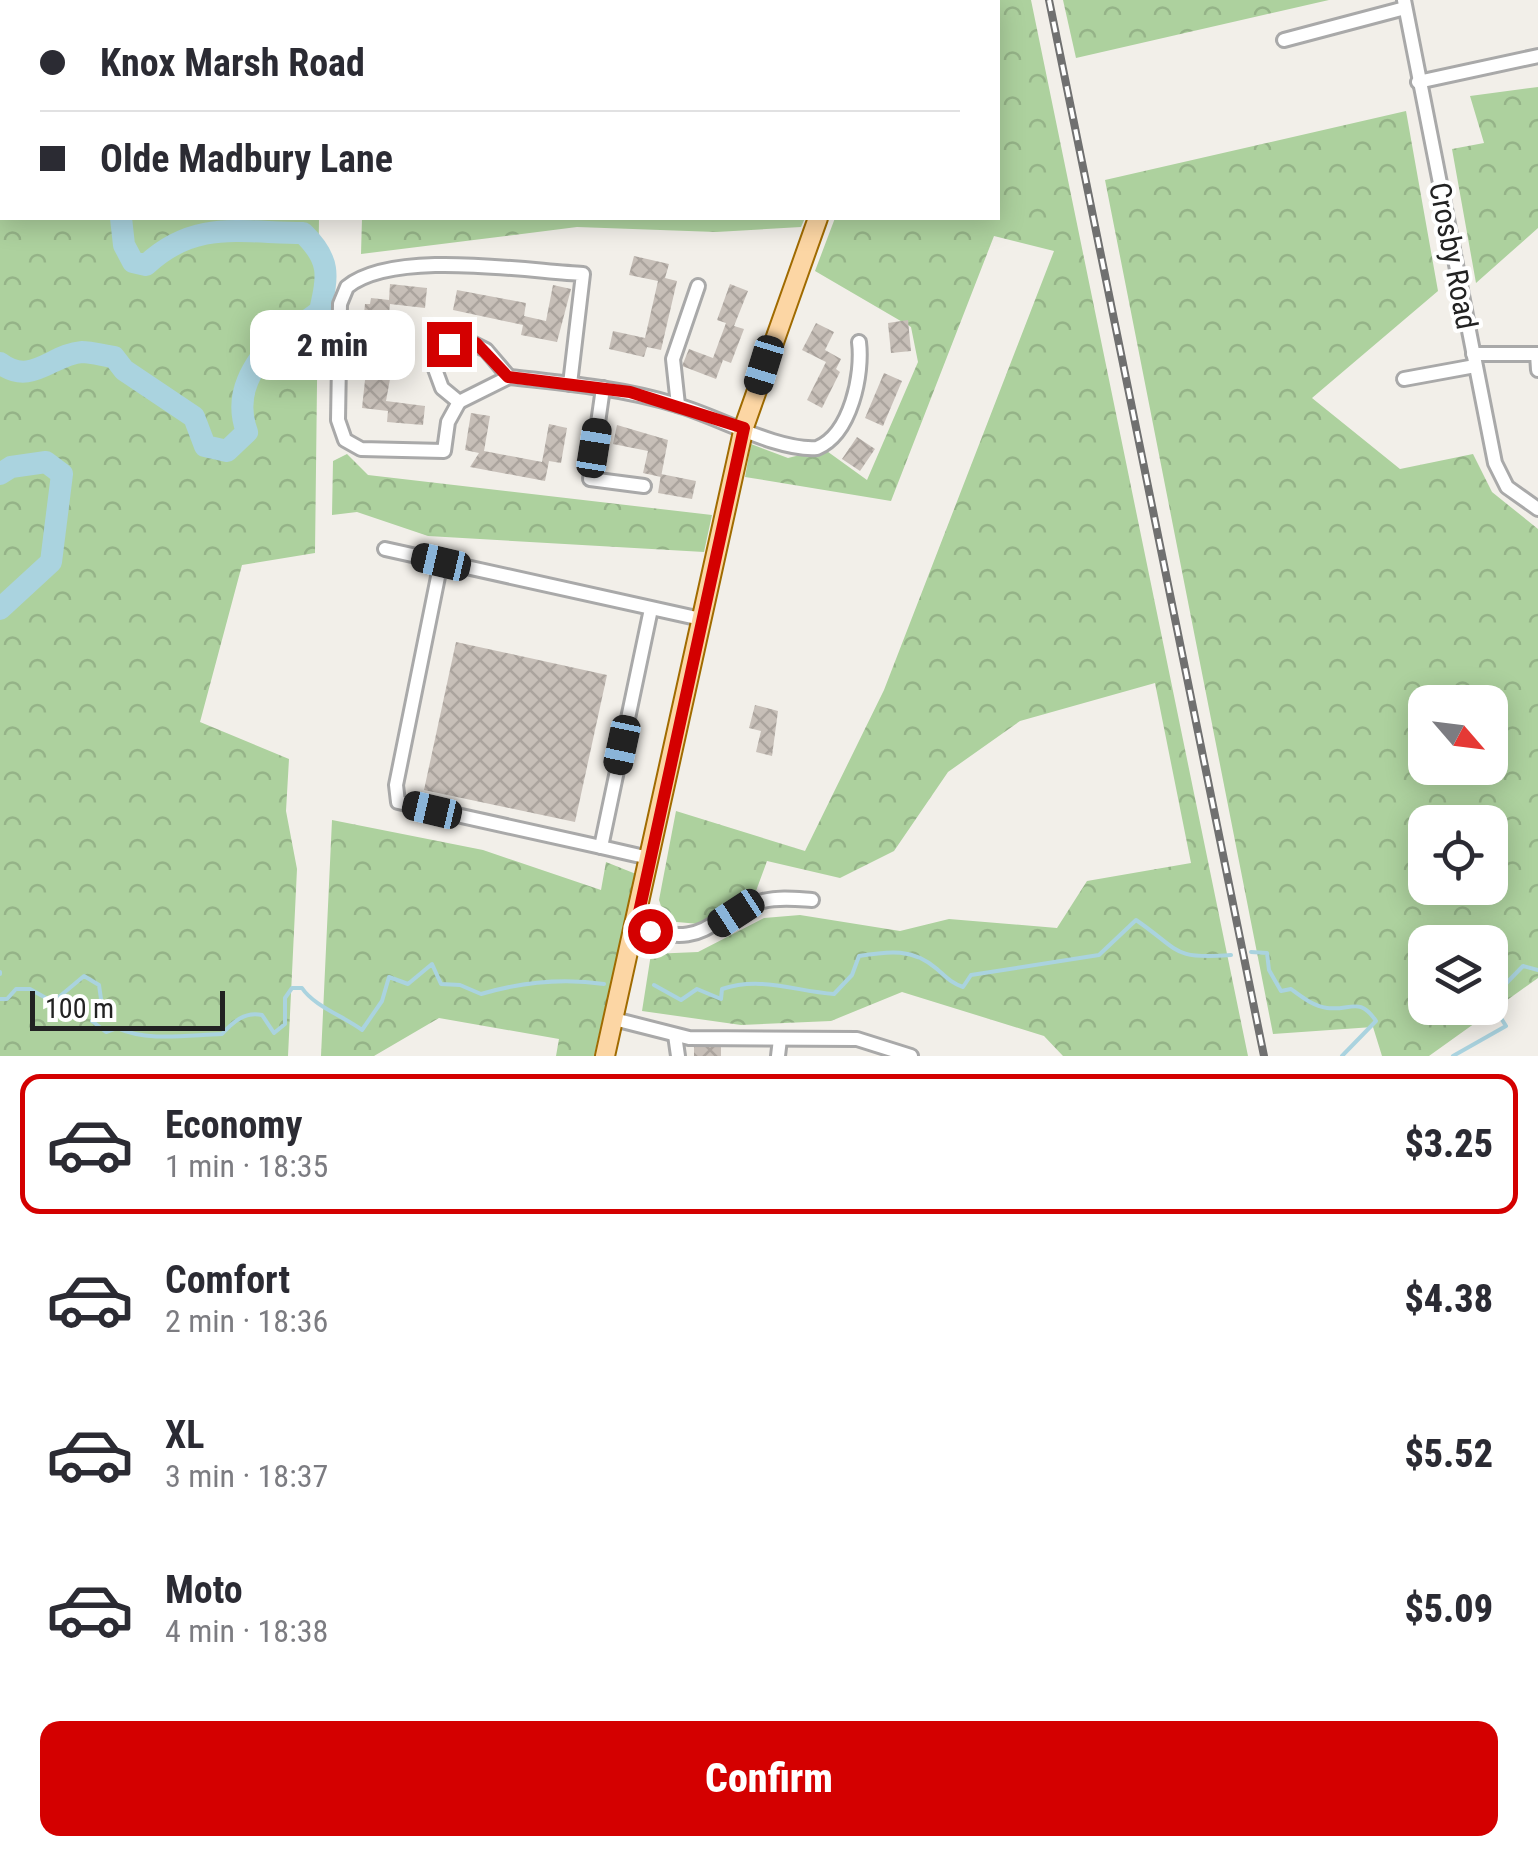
<!DOCTYPE html>
<html lang="en">
<head>
<meta charset="utf-8">
<style>
	:root { --surface:#fff; --page:#f7f7f7; --text:#2b2b33; --muted:#7c7c81; --line:#e1e1e2; --accent:#d40000 }
	body { margin:0; font-family:"Roboto Condensed",sans-serif; background:var(--page); color:var(--text); height:100vh; display:flex; flex-direction:column; font-size:38px; white-space:nowrap }
	* { box-sizing:border-box; margin:0 }
	p { font-size:32px; color:var(--muted) }
	.icon { flex:none; width:55px; height:55px; fill:none; stroke:currentColor; stroke-width:2; stroke-linecap:round; stroke-linejoin:round }
	.map { position:relative; height:1056px; overflow:hidden }
	.details { display:flex; flex-direction:column; background:var(--surface); flex:1 }
	.details>* { flex:none }
	.guide { position:absolute; left:0px; top:0px; width:1000px; height:220px; box-shadow:0 5px 25px #0003; display:grid; align-content:center; height:220px; padding:0 40px; background:var(--surface) }
	.needle { width:65px; rotate:118deg }
	.fabs { position:absolute; left:1408px; top:685px; display:grid; gap:20px }
	.fabs a { display:grid; place-items:center; width:100px; height:100px; border-radius:20px; background:var(--surface); box-shadow:0 5px 25px #0003; font-size:50px }
	.scale { position:absolute; left:30px; bottom:25px; width:195px; box-sizing:border-box; padding-left:10px; border:5px solid #222; border-top:0; font-size:28px; line-height:35px; white-space:nowrap; color:#222; -webkit-text-stroke:8px #fff; paint-order:stroke }
	.end { position:absolute; width:45px; height:45px; margin:-22px; border:12px solid #d40000; background:#fff; box-shadow:0 0 0 5px #fff }
	.from { border-radius:50% }
	.bubble { position:absolute; height:70px; border-radius:20px; background:var(--surface); box-shadow:0 5px 25px #0003; font-size:32px; font-weight:800; line-height:70px; text-align:center }
	.car { position:absolute; width:30px; height:60px; margin:-30px -15px; border-radius:12px; box-shadow:0 0 8px 2px #0007; background:linear-gradient(#222 24%,#8ab4d8 0 40%,#222 0 76%,#8ab4d8 0 86%,#222 0) }
	.guide b { display:flex; align-items:center; gap:35px; height:95px; font-size:38px }
	.guide b+b { border-top:2px solid var(--line) }
	.guide i { width:25px; height:25px; background:var(--text) }
	ul { padding:18px 0 0; list-style:none }
	li { display:flex; align-items:center; gap:30px; height:140px; margin:0 20px 15px; padding:0 20px; border:5px solid transparent; border-radius:20px }
	li div { flex:1 }
	li b { display:block; font-size:38px }
	li em { font-style:normal; font-weight:800 }
	li.on { border-color:var(--accent) }
	li>.icon { width:90px; height:90px; stroke-width:1.5 }
	.action { display:flex; gap:20px; margin-top:auto; padding:20px 40px }
	.action a { flex:1; height:115px; border-radius:20px; background:var(--accent); color:#fff; font-size:40px; font-weight:800; line-height:115px; text-align:center }
	.map>svg:first-child { display:block }
	.forest { fill:url(#forest-crowns); fill-rule:evenodd }
	.lines { fill:none; stroke-linecap:round; stroke-linejoin:round }
	.stream { stroke:#aad3df; stroke-width:4 }
	.river { stroke:#aad3df; stroke-width:22 }
	.building { fill:url(#building-cross-hatch) }
	.minor-casing { stroke:#a9a9a9; stroke-width:18 }
	.major-casing { stroke:#a06b00; stroke-width:22 }
	.minor { stroke:#fff; stroke-width:12 }
	.major { stroke:#fcd6a4; stroke-width:18 }
	.rail-casing { stroke:#707070; stroke-width:8 }
	.rail { stroke:#fff; stroke-width:4; stroke-dasharray:11; stroke-linecap:butt }
	.route { stroke:#d40000; stroke-width:12 }
	.labels { text-anchor:middle; stroke-width:8; stroke-linejoin:round; paint-order:stroke }
	.street-label { font-size:30px; fill:#222; stroke:#fff }
</style>
</head>
<body>
<div class="map">
<svg width="1538" height="1056" viewBox="0 0 1538 1056">
	<defs>
		<pattern id="forest-crowns" width="20" height="18" patternUnits="userSpaceOnUse" patternTransform="scale(2.5)"><rect width="20" height="18" fill="#add19e"/><path d="M2 6a3 3 0 1 1 6 0M12 15a3 3 0 1 1 6 0" fill="none" stroke="#95b388"/></pattern>
		<pattern id="building-cross-hatch" width="8" height="8" patternUnits="userSpaceOnUse" patternTransform="scale(2.5)"><rect width="8" height="8" fill="#c7bfb8"/><path d="M0 0l8 8M0 8l8-8" fill="none" stroke="#aba49e"/></pattern>
	</defs>
	<rect width="100%" height="100%" fill="#f2efe9"/>
	<g class="forest">
		<path d="M0,0H322L2,2V218H319L315,553L242,565L200,722L289,759L286,811L297,869L288,1056H0Z"/>
		<path d="M364,0H677L681,2H364Z"/>
		<path d="M963,0H1031L1248,1056H1063L1044,1036L902,992L831,1021L741,1025L642,1011L651,954L698,952L764,918L800,915L900,931L949,919L1057,928L1087,881L1191,863L1155,683L1020,721L948,772L894,851L840,878L767,861L756,891L699,924L666,921L659,900L676,811L805,851L884,690L1054,251L994,236L891,501L745,477L751,444L788,458L824,449L867,480L918,362L911,327L815,271L835,218H998V2Z"/>
		<path d="M1063,0H1329L1076,58Z"/>
		<path d="M1538,87V228L1476,283L1452,149L1484,143L1470,96Z"/>
		<path d="M1406,111L1438,291L1312,398L1400,469L1473,454L1492,492L1538,529V978L1429,1056H1382L1373,1027L1273,1034L1105,180ZM1425,702H1490V768H1425ZM1490,822V888H1425V822ZM1490,942V1008H1425V942Z"/>
		<path d="M362,218H805L801,227L716,232L577,227L361,254Z"/>
		<path d="M347,454L368,475L712,515L704,552L428,536L357,512L332,515L333,461Z"/>
		<path d="M332,820L483,850L601,890L606,862L636,874L594,1056H556L559,1039L439,1018L374,1056H321Z"/>
	</g>
	<g class="lines">
		<g class="stream">
			<path d="M1251,952L1267,953L1269,970L1281,991L1291,989C1302,997 1313,1006 1327,1008C1351,1011 1359,996 1376,1021L1342,1056"/>
			<path d="M0,972V974"/>
			<path d="M654,985L681,1000L697,989L721,999L722,989C761,976 794,991 834,994L852,975L859,956C889,951 913,948 937,969C946,977 951,983 963,987L971,975L1099,955L1136,920C1180,950 1172,960 1231,955"/>
			<path d="M0,999H7L16,989H30L53,1002L84,976L99,985L103,1013L92,1021L106,1032L117,1028C147,1042 188,1035 222,1034C233,1022 245,1011 262,1015L274,1033L285,1024V998L292,988H302C314,1006 343,1016 362,1030L382,1001L389,977L408,984L432,964L441,984L460,985L481,994C522,982 562,978 604,984"/>
			<path d="M1490,1000L1523,966L1538,970"/>
			<path d="M1453,1056L1506,1026L1490,1001"/>
		</g>
		<g class="river">
			<path d="M155,0L157,2"/>
			<path d="M0,363C31,387 52,354 82,352C92,352 105,356 114,357L124,370L194,417L205,446L227,451L247,432C230,386 262,357 288,322H305L320,311C328,275 331,260 303,233C242,233 195,219 146,265L133,262L124,245L121,218"/>
			<path d="M0,474L11,467L46,462L62,474L51,562L0,609"/>
		</g>
	</g>
	<g class="building">
		<path d="M634,256L669,264L665,278L677,281L661,350L647,347L644,357L609,349L613,331L645,338L658,281L629,275Z"/>
		<path d="M390,284L427,288L425,308L390,304L387,334L398,335L386,401L425,406L423,425L387,422L388,411L362,408L366,371H371L378,338L361,342L365,304H370L371,298L389,300Z"/>
		<path d="M730,284L748,291L734,326L744,329L731,363L723,360L716,379L682,366L689,349L713,358L726,323L717,320Z"/>
		<path d="M553,285L571,289L557,342L521,335L523,325L453,310L457,290L526,303L524,316L546,321Z"/>
		<path d="M908,320L911,351L891,353L888,323Z"/>
		<path d="M816,323L834,332L825,350L841,359L836,369L840,372L822,408L807,400L826,362L802,350Z"/>
		<path d="M884,373L902,381L883,426L865,418Z"/>
		<path d="M471,413L490,416L484,451L542,462L549,424L567,428L561,463L549,461L545,481L470,467L479,453L465,450Z"/>
		<path d="M617,425L668,440L661,477L643,473L648,451L613,444Z"/>
		<path d="M857,437L875,449L860,471L842,459Z"/>
		<path d="M661,474L696,481L692,499L658,493Z"/>
		<path d="M456,642L607,675L575,822L424,790Z"/>
		<path d="M755,705L778,711L772,756L756,752L761,731L749,728Z"/>
		<rect x="694" y="1046" width="27" height="10"/>
	</g>
	<g class="lines">
		<g class="minor-casing">
			<g id="minor">
				<path d="M1404,0L1495,463L1507,487L1538,509"/>
				<path d="M1284,40L1405,8"/>
				<path d="M1418,82L1538,56"/>
				<path d="M468,341L486,350L509,377L459,402L442,388L435,369L441,351Z"/>
				<path d="M1473,354H1538"/>
				<path d="M1537,354L1538,370"/>
				<path d="M509,377C565,383 622,388 677,405C719,417 777,451 817,448C851,434 863,374 859,342"/>
				<path d="M1404,379L1475,366"/>
				<path d="M603,388L590,479L644,486"/>
				<path d="M459,402L448,422L444,451L361,449L345,440L338,420L340,304L347,287C394,249 525,271 583,274L570,384"/>
				<path d="M678,405L673,359L698,286"/>
				<path d="M385,549L701,619"/>
				<path d="M441,562L396,785L398,802L601,847"/>
				<path d="M649,858L601,847L651,609"/>
				<path d="M636,926C710,952 705,915 763,901C779,897 796,899 812,900"/>
				<path d="M614,1019L689,1038L857,1039L911,1056"/>
				<path d="M675,1035L678,1056"/>
				<path d="M778,1056L780,1039"/>
			</g>
		</g>
		<g class="major-casing">
			<g id="major">
				<path d="M885,2V0"/>
				<path d="M605,1056L744,427L818,218"/>
			</g>
		</g>
		<use href="#minor" class="minor"/>
		<use href="#major" class="major"/>
		<g class="rail-casing">
			<path id="rail" d="M1049,0L1264,1056"/>
		</g>
		<use href="#rail" class="rail"/>
	</g>
	<g class="lines">
		<path class="route" d="M449,344L476,343L508,377L630,392L744,428L636,926L650,931"/>
	</g>
	<g class="labels">
		<g class="street-label">
			<text transform="translate(1453 256) rotate(79)" y="10">Crosby Road</text>
		</g>
	</g>
</svg>
<div class="fabs">
<a><svg class="needle" viewBox="-14 -14 28 28"><path d="M0-13l5 13h-10z" fill="#e53935"/><path d="M0 13l5-13h-10z" fill="#7c7c81"/></svg></a>
<a><svg class="icon" aria-label="locate" viewBox="0 0 24 24"><circle cx="12" cy="12" r="6"/><path d="M12 2v4M12 18v4M2 12h4M18 12h4"/></svg></a>
<a><svg class="icon" aria-label="layers" viewBox="0 0 24 24"><path d="M12 4l9 5-9 5-9-5zM3 14l9 5 9-5"/></svg></a>
</div>
<div class="scale">100 m</div>
<i class="end from" style="left:650px;top:931px"></i>
<i class="end" style="left:449px;top:344px"></i>
<div class="bubble" style="left:250px;top:310px;width:165px">2 min</div>
<i class="car" style="left:764px;top:365px;rotate:197deg"></i>
<i class="car" style="left:594px;top:448px;rotate:9deg"></i>
<i class="car" style="left:441px;top:562px;rotate:283deg"></i>
<i class="car" style="left:622px;top:745px;rotate:192deg"></i>
<i class="car" style="left:432px;top:810px;rotate:283deg"></i>
<i class="car" style="left:736px;top:913px;rotate:237deg"></i>
<div class="guide">
<b><i class="from"></i>Knox Marsh Road</b>
<b><i></i>Olde Madbury Lane</b>
</div>
</div>
<section class="details">
<ul>
<li class="on"><svg class="icon" aria-label="car" viewBox="0 0 24 24"><path d="M5 17H2v-5l4-1 3-4h7l3 4 3 1v5h-3M9 17h6M6 11h13"/><circle cx="7" cy="17" r="2"/><circle cx="17" cy="17" r="2"/></svg><div><b>Economy</b><p>1 min · 18:35</p></div><em>$3.25</em></li>
<li><svg class="icon" aria-label="car" viewBox="0 0 24 24"><path d="M5 17H2v-5l4-1 3-4h7l3 4 3 1v5h-3M9 17h6M6 11h13"/><circle cx="7" cy="17" r="2"/><circle cx="17" cy="17" r="2"/></svg><div><b>Comfort</b><p>2 min · 18:36</p></div><em>$4.38</em></li>
<li><svg class="icon" aria-label="car" viewBox="0 0 24 24"><path d="M5 17H2v-5l4-1 3-4h7l3 4 3 1v5h-3M9 17h6M6 11h13"/><circle cx="7" cy="17" r="2"/><circle cx="17" cy="17" r="2"/></svg><div><b>XL</b><p>3 min · 18:37</p></div><em>$5.52</em></li>
<li><svg class="icon" aria-label="car" viewBox="0 0 24 24"><path d="M5 17H2v-5l4-1 3-4h7l3 4 3 1v5h-3M9 17h6M6 11h13"/><circle cx="7" cy="17" r="2"/><circle cx="17" cy="17" r="2"/></svg><div><b>Moto</b><p>4 min · 18:38</p></div><em>$5.09</em></li>
</ul>
<div class="action"><a>Confirm</a></div>
</section>
</body>
</html>
